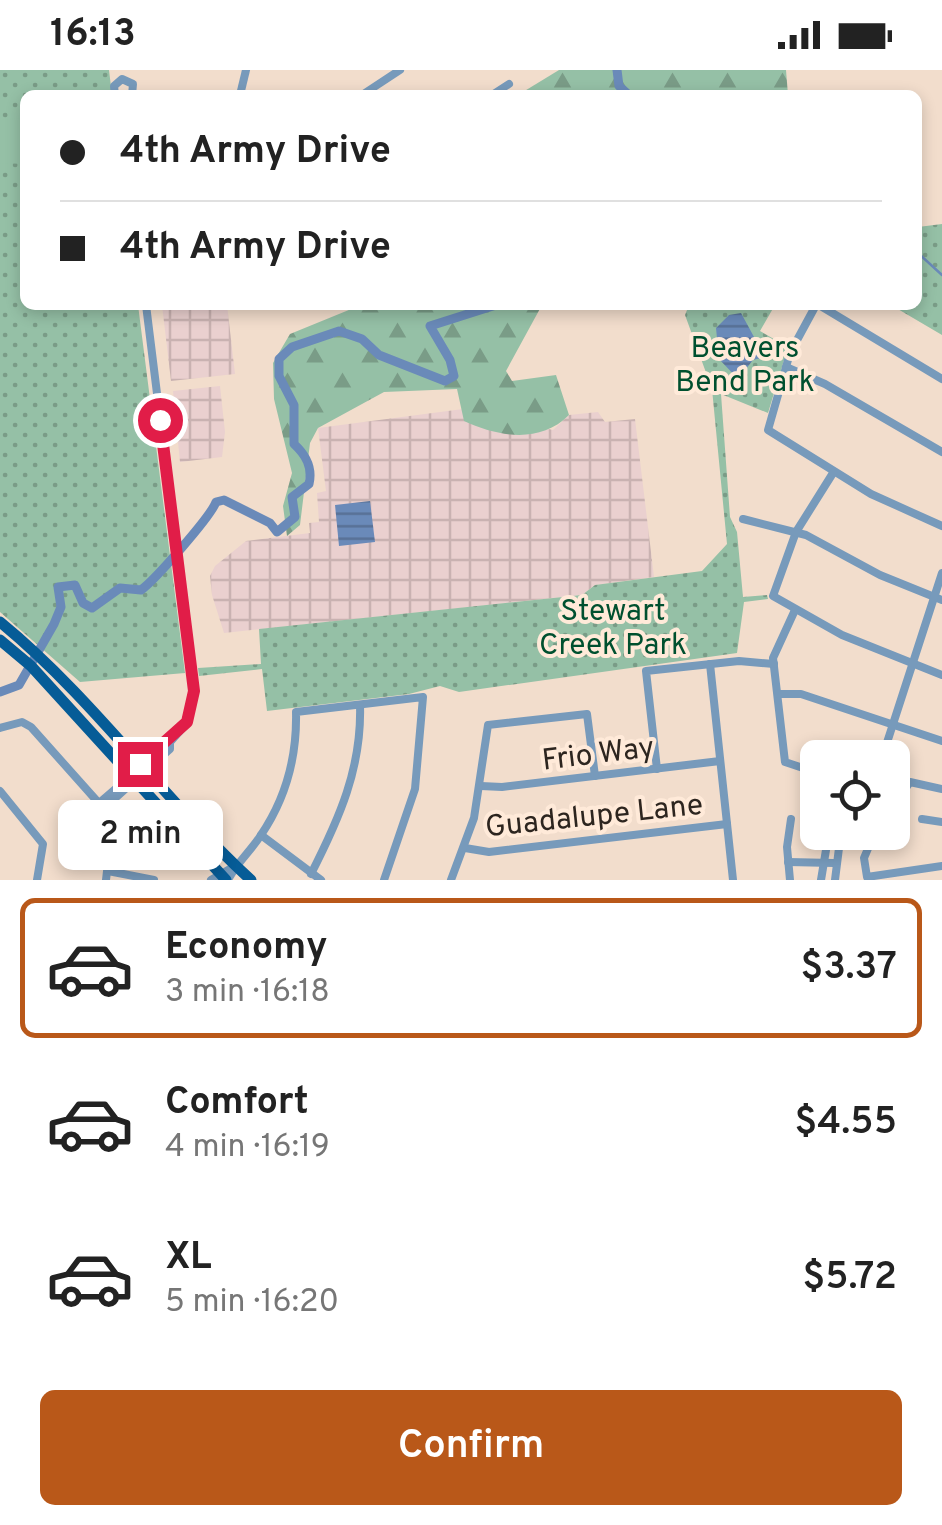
<!DOCTYPE html>
<html lang="en">
<head>
<meta charset="utf-8">
<style>
	:root { --surface:#fff; --page:#f2f2f2; --text:#222; --muted:#767676; --line:#e0e0e0; --accent:#b95819 }
	body { margin:0; font-family:Overpass,sans-serif; background:var(--page); color:var(--text); height:100vh; display:flex; flex-direction:column; font-size:38px; white-space:nowrap }
	* { box-sizing:border-box; margin:0 }
	p { font-size:32px; color:var(--muted) }
	.icon { flex:none; width:55px; height:55px; fill:none; stroke:currentColor; stroke-width:2; stroke-linecap:round; stroke-linejoin:round }
	.map { position:relative; height:810px; overflow:hidden }
	.panel { display:flex; flex-direction:column; background:var(--surface); flex:1 }
	.panel>* { flex:none }
	.banner { position:absolute; left:20px; top:20px; width:902px; height:220px; border-radius:15px; box-shadow:0 5px 15px #0003; display:grid; align-content:center; height:220px; padding:0 40px; background:var(--surface) }
	.buttons { position:absolute; left:800px; top:670px; display:grid; gap:20px }
	.buttons a { display:grid; place-items:center; width:110px; height:110px; border-radius:15px; background:var(--surface); box-shadow:0 5px 15px #0003; font-size:50px }
	.end { position:absolute; width:45px; height:45px; margin:-22px; border:12px solid #e11d48; background:#fff; box-shadow:0 0 0 5px #fff }
	.from { border-radius:50% }
	.bubble { position:absolute; height:70px; border-radius:15px; background:var(--surface); box-shadow:0 5px 15px #0003; font-size:32px; font-weight:600; line-height:70px; text-align:center }
	.banner b { display:flex; align-items:center; gap:35px; height:95px; font-size:38px }
	.banner b+b { border-top:2px solid var(--line) }
	.banner i { width:25px; height:25px; background:var(--text) }
	ul { padding:18px 0 0; list-style:none }
	li { display:flex; align-items:center; gap:30px; height:140px; margin:0 20px 15px; padding:0 20px; border:5px solid transparent; border-radius:15px }
	li div { flex:1 }
	li b { display:block; font-size:38px }
	li em { font-style:normal; font-weight:600 }
	li.on { border-color:var(--accent) }
	li>.icon { width:90px; height:90px; stroke-width:1.5 }
	.action { display:flex; gap:20px; margin-top:auto; padding:20px 40px }
	.action a { flex:1; height:115px; border-radius:15px; background:var(--accent); color:#fff; font-size:40px; font-weight:600; line-height:115px; text-align:center }
	.status { display:flex; justify-content:space-between; align-items:center; height:70px; padding:0 50px; background:var(--surface); direction:ltr }
	.status svg { height:28px; fill:currentColor }
	.map>svg:first-child { display:block }
	.industrial { fill:url(#industrial-grid) }
	.green { fill:url(#green-dots) }
	.forest { fill:url(#forest-firs) }
	.pitch { fill:#95c0a6 }
	.water { fill:url(#water-rules) }
	.lines { fill:none; stroke-linecap:round; stroke-linejoin:round }
	.stream { stroke:#6a8ab9; stroke-width:2.5 }
	.river { stroke:#6a8ab9; stroke-width:9 }
	.minor { stroke:#779abb; stroke-width:8 }
	.major { stroke:#065c97; stroke-width:11 }
	.route { stroke:#e11d48; stroke-width:12 }
	.labels { text-anchor:middle; stroke-width:8; stroke-linejoin:round; paint-order:stroke }
	.park-label { font-size:30px; fill:#00502f; stroke:#ffead9 }
	.street-label { font-size:30px; fill:#2d251f; stroke:#ffead9 }
</style>
</head>
<body>
<div class="status"><b>16:13</b><svg viewBox="0 0 49 12"><path d="M0 12V9h3v3zM5 12V6h3v6zM10 12V3h3v9zM15 12V0h3v12zM26 1h20v11H26zM47 4h2v5h-2z"/></svg></div>
<div class="map">
<svg width="942" height="810" viewBox="0 0 942 810">
	<defs>
		<pattern id="industrial-grid" width="8" height="8" patternUnits="userSpaceOnUse" patternTransform="scale(2.5)"><rect width="8" height="8" fill="#ead0cf"/><path d="M0 4h8M4 0v8" fill="none" stroke="#c9b2b1"/></pattern>
		<pattern id="green-dots" width="8" height="8" patternUnits="userSpaceOnUse" patternTransform="scale(2.5)"><rect width="8" height="8" fill="#95c0a6"/><path d="M2 2h.1M6 6h.1" fill="none" stroke="#7a9c87" stroke-width="1.8" stroke-linecap="round"/></pattern>
		<pattern id="forest-firs" width="22" height="20" patternUnits="userSpaceOnUse" patternTransform="scale(2.5)"><rect width="22" height="20" fill="#95c0a6"/><path d="M5 1l3.5 6h-7zM16 11l3.5 6h-7z" fill="#7a9c87"/></pattern>
		<pattern id="water-rules" width="6" height="5" patternUnits="userSpaceOnUse" patternTransform="scale(2.5)"><rect width="6" height="5" fill="#6a8ab9"/><path d="M0 2.5h6" fill="none" stroke="#587196"/></pattern>
	</defs>
	<rect width="100%" height="100%" fill="#f2ddcc"/>
	<g class="industrial">
		<path d="M162,235H227L235,304L171,311Z"/>
		<path d="M220,316L225,362L222,387L180,392L173,321Z"/>
		<path d="M463,339L553,360L569,345L598,342L605,352L635,349L654,507L595,515L582,525L224,563L212,525L210,506L215,496L246,471L310,463L309,453L319,452L317,423L326,421L318,358Z"/>
	</g>
	<g class="green">
		<path d="M0,0H109L112,25H25V235H138L185,603L80,612L0,542Z"/>
		<path d="M942,154V265L891,235H918V157Z"/>
		<path d="M689,235H775L760,261L788,277L768,343L721,324L730,447L737,462L743,527L767,525L768,529L744,532L737,583L459,622L440,616L409,624L267,641L262,599L199,606L198,598L261,594L259,559L582,525L595,515L702,501L727,474L712,319L685,245Z"/>
	</g>
	<g class="forest">
		<path d="M559,0H786L788,25H518Z"/>
		<path d="M361,235H542L506,301L512,311L556,305L569,345C540,374 499,367 464,351L457,319L384,322L318,358L310,373L300,455L287,466L283,436L292,403L274,329L273,293L290,264Z"/>
	</g>
	<path class="pitch" d="M25,48V94L0,93V50Z"/>
	<g class="water">
		<path d="M741,243L765,287L753,290L738,309L719,289L716,258L729,245Z"/>
		<path d="M370,431L375,472L339,476L335,435Z"/>
	</g>
	<g class="lines">
		<path class="stream" d="M918,183L942,205"/>
		<g class="river">
			<path d="M617,0L619,16L629,25"/>
			<path d="M0,622L19,615L54,554L61,537L58,517L75,515L83,533L92,538L120,518L141,520C155,510 211,446 216,432L224,430L270,453L277,462L295,447L292,427L309,414C313,397 306,385 294,374V335L279,306V289L292,277L339,261L362,269L379,285L445,311L454,306L450,290L430,256L496,235"/>
		</g>
		<g class="minor">
			<path d="M115,25L114,16L122,9L133,14L132,25"/>
			<path d="M240,25L246,0"/>
			<path d="M362,25L400,0"/>
			<path d="M492,25L509,14"/>
			<path d="M816,235L790,283L768,360L871,424L942,456"/>
			<path d="M819,235L942,309"/>
			<path d="M786,297L825,314L942,382"/>
			<path d="M833,403L796,462L773,526L842,565L942,605"/>
			<path d="M743,449L806,465L880,505L942,530"/>
			<path d="M795,540L773,588L785,692L818,703"/>
			<path d="M710,594L733,810"/>
			<path d="M778,624H801L942,671"/>
			<path d="M0,658L22,652L31,657L113,749L106,810"/>
			<path d="M882,688L942,503"/>
			<path d="M657,699L646,601L739,591L774,594"/>
			<path d="M481,716L502,717L720,691"/>
			<path d="M0,721L43,774L37,810"/>
			<path d="M98,734L170,672"/>
			<path d="M892,738L910,712L942,719"/>
			<path d="M103,739L170,679V672L187,653L194,621L146,235"/>
			<path d="M922,749L942,752"/>
			<path d="M875,762L864,788L867,807L942,796"/>
			<path d="M261,765L321,810"/>
			<path d="M465,778L489,782L727,754"/>
			<path d="M788,792L834,793"/>
			<path d="M108,801L154,810"/>
			<path d="M311,804C339,749 362,698 360,635"/>
			<path d="M211,810L235,796"/>
			<path d="M228,810C237,792 251,781 261,765C286,728 297,685 296,642L423,627L415,719L384,810"/>
			<path d="M451,810L474,748L488,655L587,644L595,706"/>
			<path d="M790,810L787,777L791,749"/>
			<path d="M821,810L829,762"/>
			<path d="M835,810L841,762"/>
		</g>
		<g class="major">
			<path d="M0,552C93,628 163,729 251,810"/>
			<path d="M0,570L31,596L226,810"/>
		</g>
	</g>
	<g class="lines">
		<path class="route" d="M140,694L187,652L194,621L160,350"/>
	</g>
	<g class="labels">
		<g class="park-label">
			<text x="745" y="287">Beavers<tspan x="745" dy="34">Bend Park</tspan></text>
			<text x="613" y="550">Stewart<tspan x="613" dy="34">Creek Park</tspan></text>
		</g>
		<g class="street-label">
			<text transform="translate(598 683) rotate(-7)" y="10">Frio Way</text>
			<text transform="translate(594 745) rotate(-6)" y="10">Guadalupe Lane</text>
		</g>
	</g>
</svg>
<div class="buttons">
<a><svg class="icon" aria-label="locate" viewBox="0 0 24 24"><circle cx="12" cy="12" r="6"/><path d="M12 2v4M12 18v4M2 12h4M18 12h4"/></svg></a>
</div>
<i class="end from" style="left:160px;top:350px"></i>
<i class="end" style="left:140px;top:694px"></i>
<div class="bubble" style="left:58px;top:730px;width:165px">2 min</div>
<div class="banner">
<b><i class="from"></i>4th Army Drive</b>
<b><i></i>4th Army Drive</b>
</div>
</div>
<section class="panel">
<ul>
<li class="on"><svg class="icon" aria-label="car" viewBox="0 0 24 24"><path d="M5 17H2v-5l4-1 3-4h7l3 4 3 1v5h-3M9 17h6M6 11h13"/><circle cx="7" cy="17" r="2"/><circle cx="17" cy="17" r="2"/></svg><div><b>Economy</b><p>3 min · 16:18</p></div><em>$3.37</em></li>
<li><svg class="icon" aria-label="car" viewBox="0 0 24 24"><path d="M5 17H2v-5l4-1 3-4h7l3 4 3 1v5h-3M9 17h6M6 11h13"/><circle cx="7" cy="17" r="2"/><circle cx="17" cy="17" r="2"/></svg><div><b>Comfort</b><p>4 min · 16:19</p></div><em>$4.55</em></li>
<li><svg class="icon" aria-label="car" viewBox="0 0 24 24"><path d="M5 17H2v-5l4-1 3-4h7l3 4 3 1v5h-3M9 17h6M6 11h13"/><circle cx="7" cy="17" r="2"/><circle cx="17" cy="17" r="2"/></svg><div><b>XL</b><p>5 min · 16:20</p></div><em>$5.72</em></li>
</ul>
<div class="action"><a>Confirm</a></div>
</section>
</body>
</html>
